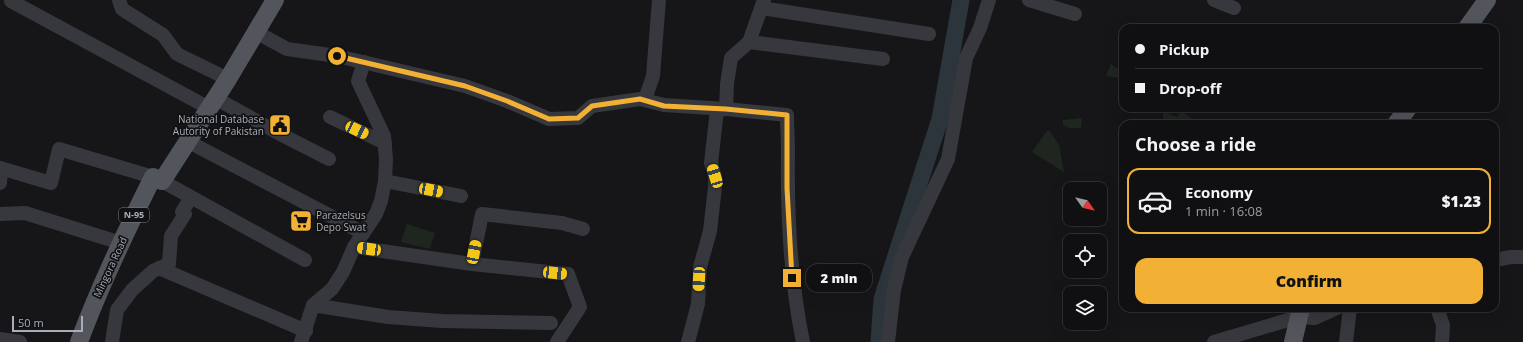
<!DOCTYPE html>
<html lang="en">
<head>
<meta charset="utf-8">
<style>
	:root { --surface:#101012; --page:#19191b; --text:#f1f3f6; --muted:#9c9d9f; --line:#303032; --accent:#f2b134 }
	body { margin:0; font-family:"Open Sans",sans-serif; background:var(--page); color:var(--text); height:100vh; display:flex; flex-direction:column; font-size:15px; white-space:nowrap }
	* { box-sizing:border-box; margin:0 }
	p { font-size:13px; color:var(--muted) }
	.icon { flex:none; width:22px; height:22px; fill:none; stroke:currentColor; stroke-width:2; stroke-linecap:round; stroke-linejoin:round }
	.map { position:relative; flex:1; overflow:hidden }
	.sheet { position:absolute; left:1119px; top:120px; width:380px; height:192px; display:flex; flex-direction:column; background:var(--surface); border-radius:12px; box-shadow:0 4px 16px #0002,0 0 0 1px var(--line) }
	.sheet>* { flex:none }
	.guide { position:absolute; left:1119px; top:24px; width:380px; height:88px; border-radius:12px; box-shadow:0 4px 16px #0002,0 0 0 1px var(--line); display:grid; align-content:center; height:88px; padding:0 16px; background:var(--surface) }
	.needle { width:26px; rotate:124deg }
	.buttons { position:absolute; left:1063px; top:182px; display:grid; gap:8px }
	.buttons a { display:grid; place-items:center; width:44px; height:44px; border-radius:8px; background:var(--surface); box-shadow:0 4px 16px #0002,0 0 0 1px var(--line); font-size:20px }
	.scale { position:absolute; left:12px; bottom:10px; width:71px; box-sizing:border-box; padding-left:4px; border:2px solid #a8adb8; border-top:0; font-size:11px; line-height:14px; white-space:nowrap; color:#a8adb8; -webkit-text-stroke:3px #111113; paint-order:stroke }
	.end { position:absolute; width:18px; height:18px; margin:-9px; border:5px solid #f2b134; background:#111; box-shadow:0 0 0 2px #111 }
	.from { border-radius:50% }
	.bubble { position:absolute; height:28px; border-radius:12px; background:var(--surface); box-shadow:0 4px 16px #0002,0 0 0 1px var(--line); font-size:13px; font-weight:800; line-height:28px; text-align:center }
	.car { position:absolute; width:12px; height:24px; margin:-12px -6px; border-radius:5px; box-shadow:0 0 3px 1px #0007; background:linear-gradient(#f5c518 24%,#345 0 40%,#f5c518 0 76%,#345 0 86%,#f5c518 0) }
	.guide b { display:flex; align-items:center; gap:14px; height:38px; font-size:15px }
	.guide b+b { border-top:1px solid var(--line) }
	.guide i { width:10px; height:10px; background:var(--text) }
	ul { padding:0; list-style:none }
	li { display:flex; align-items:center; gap:12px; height:66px; margin:0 8px 6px; padding:0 8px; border:2px solid var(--line); border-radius:12px }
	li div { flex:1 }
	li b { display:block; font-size:15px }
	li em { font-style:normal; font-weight:800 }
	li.active { border-color:var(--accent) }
	li>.icon { width:36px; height:36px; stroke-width:1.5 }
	h2 { padding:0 16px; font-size:18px; line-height:48px }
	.cta { display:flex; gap:8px; margin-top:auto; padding:8px 16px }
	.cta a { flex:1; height:46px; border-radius:12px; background:var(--accent); color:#111; font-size:16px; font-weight:800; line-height:46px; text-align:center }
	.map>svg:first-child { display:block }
	.green { fill:#1e261f }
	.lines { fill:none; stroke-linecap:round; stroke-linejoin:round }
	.river { stroke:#2c353c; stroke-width:17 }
	.minor { stroke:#37383d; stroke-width:14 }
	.major { stroke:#53555c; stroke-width:18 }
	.route { stroke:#f2b134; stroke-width:5 }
	.labels { text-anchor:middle; stroke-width:3.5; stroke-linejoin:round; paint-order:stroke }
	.shield { fill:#111113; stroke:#7b7e86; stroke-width:1 }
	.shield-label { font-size:9px; font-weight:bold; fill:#a8adb8 }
	.poi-label { font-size:10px; fill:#a8adb8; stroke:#111113; text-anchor:end }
	.street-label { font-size:10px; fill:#a8adb8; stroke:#111113 }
</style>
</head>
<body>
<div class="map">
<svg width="1523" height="342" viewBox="0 0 1523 342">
	<rect width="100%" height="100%" fill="#161618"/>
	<g class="green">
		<path d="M1111,64L1122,71L1119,78L1106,76Z"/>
		<path d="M1181,111L1194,120L1192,124H1163V112L1177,117Z"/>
		<path d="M1082,118L1081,128H1069L1063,125V120Z"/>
		<path d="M1047,131H1050L1059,145L1064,172L1032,152Z"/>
		<path d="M407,224L435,233L430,249L401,242Z"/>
	</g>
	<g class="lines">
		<path class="river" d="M879,342L882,299L940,119L961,0"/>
		<g class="minor">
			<path d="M119,0L122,9L163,35L177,54L228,79"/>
			<path d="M1029,0L1075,14"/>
			<path d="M1214,0L1234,8"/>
			<path d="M11,1L209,108"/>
			<path d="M761,8L929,34"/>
			<path d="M256,32L287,49L337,56L465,86L507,101L549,119L578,118L592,106L640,99L664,105L726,109L787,115C787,127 788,138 788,151C787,215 790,279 803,342"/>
			<path d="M749,42L883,59"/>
			<path d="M215,98L284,136L329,159"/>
			<path d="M645,99L653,76L659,0"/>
			<path d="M330,117L385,143"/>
			<path d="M187,141L363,233"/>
			<path d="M0,168L51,183L59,149L153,177"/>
			<path d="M162,181L305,260"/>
			<path d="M385,181L461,196"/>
			<path d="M0,183L1,169"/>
			<path d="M0,214L25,213L121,243"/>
			<path d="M354,247L472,264L568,274L580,307L557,342"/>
			<path d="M1495,260L1511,257H1523"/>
			<path d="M472,264L482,214L562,223L583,229"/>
			<path d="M159,268L306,331"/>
			<path d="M313,305L388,317L442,321L551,323"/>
			<path d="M1437,308L1443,325L1442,342"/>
			<path d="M0,339L20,342"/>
			<path d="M112,342L117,310L132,290L153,271L169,264L171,236L185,214L182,212L191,197"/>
			<path d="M301,342L313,305L332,289L343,272L354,247L376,214L381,201L385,181L386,159L384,136L358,81L364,62"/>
			<path d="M688,342L698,304L700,267L710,231L715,187V176L711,163L717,110L726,109L727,84L731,58L749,42L764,0"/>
			<path d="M888,342L894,290L902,257L948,159L966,58L980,28L989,0"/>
			<path d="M1214,342L1298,317L1315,318L1337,308"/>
			<path d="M1346,342L1350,308"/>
		</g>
		<g class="major">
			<path d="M1467,28L1487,0"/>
			<path d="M1396,124L1408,108"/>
			<path d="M79,342C100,285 126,231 153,177L162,181L228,79L275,0"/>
			<path d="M1293,342L1301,308"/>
		</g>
	</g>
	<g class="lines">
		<path class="route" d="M337,56L465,86L507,101L549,119L578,118L592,106L640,99L664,106L726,109L787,115V188L792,278"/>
	</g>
	<defs>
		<g id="civic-square" transform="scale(1.15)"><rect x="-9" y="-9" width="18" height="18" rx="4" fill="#f2b134" stroke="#111113"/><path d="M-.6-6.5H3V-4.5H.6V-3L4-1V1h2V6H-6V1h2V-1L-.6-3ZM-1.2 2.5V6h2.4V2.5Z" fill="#111"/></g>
		<g id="supermarket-square" transform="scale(1.15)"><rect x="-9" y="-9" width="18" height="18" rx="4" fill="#f2b134" stroke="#111113"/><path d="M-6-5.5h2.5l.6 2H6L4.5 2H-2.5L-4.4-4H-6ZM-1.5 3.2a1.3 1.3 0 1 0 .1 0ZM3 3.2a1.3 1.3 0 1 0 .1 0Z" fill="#111"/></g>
	</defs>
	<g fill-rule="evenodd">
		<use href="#civic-square" x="280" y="125"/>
		<use href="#supermarket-square" x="301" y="221"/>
	</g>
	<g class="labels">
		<rect class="shield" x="119" y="208" width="30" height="14" rx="3"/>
		<g class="shield-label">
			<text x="134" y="218">N-95</text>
		</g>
		<g class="poi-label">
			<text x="264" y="123">National Database<tspan x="264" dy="12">Autority of Pakistan</tspan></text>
			<text x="316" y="219" text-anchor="start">Parazelsus<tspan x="316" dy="12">Depo Swat</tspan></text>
		</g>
		<g class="street-label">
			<text transform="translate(110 267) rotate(-65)" y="4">Mingora Road</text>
		</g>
	</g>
</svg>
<div class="buttons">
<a><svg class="needle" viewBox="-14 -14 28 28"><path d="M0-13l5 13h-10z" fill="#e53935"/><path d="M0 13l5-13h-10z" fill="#9c9d9f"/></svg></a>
<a><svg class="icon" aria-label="locate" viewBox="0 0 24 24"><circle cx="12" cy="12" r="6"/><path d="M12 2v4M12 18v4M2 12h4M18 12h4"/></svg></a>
<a><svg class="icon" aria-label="layers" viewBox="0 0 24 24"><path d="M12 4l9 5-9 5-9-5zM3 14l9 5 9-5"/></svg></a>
</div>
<div class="scale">50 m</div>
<i class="end from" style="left:337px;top:56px"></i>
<i class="end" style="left:792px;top:278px"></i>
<div class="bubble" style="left:806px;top:264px;width:66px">2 min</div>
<i class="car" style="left:357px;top:130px;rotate:115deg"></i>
<i class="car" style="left:715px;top:176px;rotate:343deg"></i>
<i class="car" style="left:431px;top:190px;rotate:101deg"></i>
<i class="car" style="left:369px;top:249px;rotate:278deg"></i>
<i class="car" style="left:474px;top:252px;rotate:11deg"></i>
<i class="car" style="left:555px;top:273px;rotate:96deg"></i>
<i class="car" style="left:699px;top:279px;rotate:183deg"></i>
<div class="guide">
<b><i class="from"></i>Pickup</b>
<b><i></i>Drop-off</b>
</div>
<section class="sheet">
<h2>Choose a ride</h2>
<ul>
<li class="active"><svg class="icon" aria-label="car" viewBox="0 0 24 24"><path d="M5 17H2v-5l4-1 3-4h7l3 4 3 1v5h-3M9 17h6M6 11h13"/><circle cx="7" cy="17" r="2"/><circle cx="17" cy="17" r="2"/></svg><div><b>Economy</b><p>1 min · 16:08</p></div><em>$1.23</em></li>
</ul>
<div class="cta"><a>Confirm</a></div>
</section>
</div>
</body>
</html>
